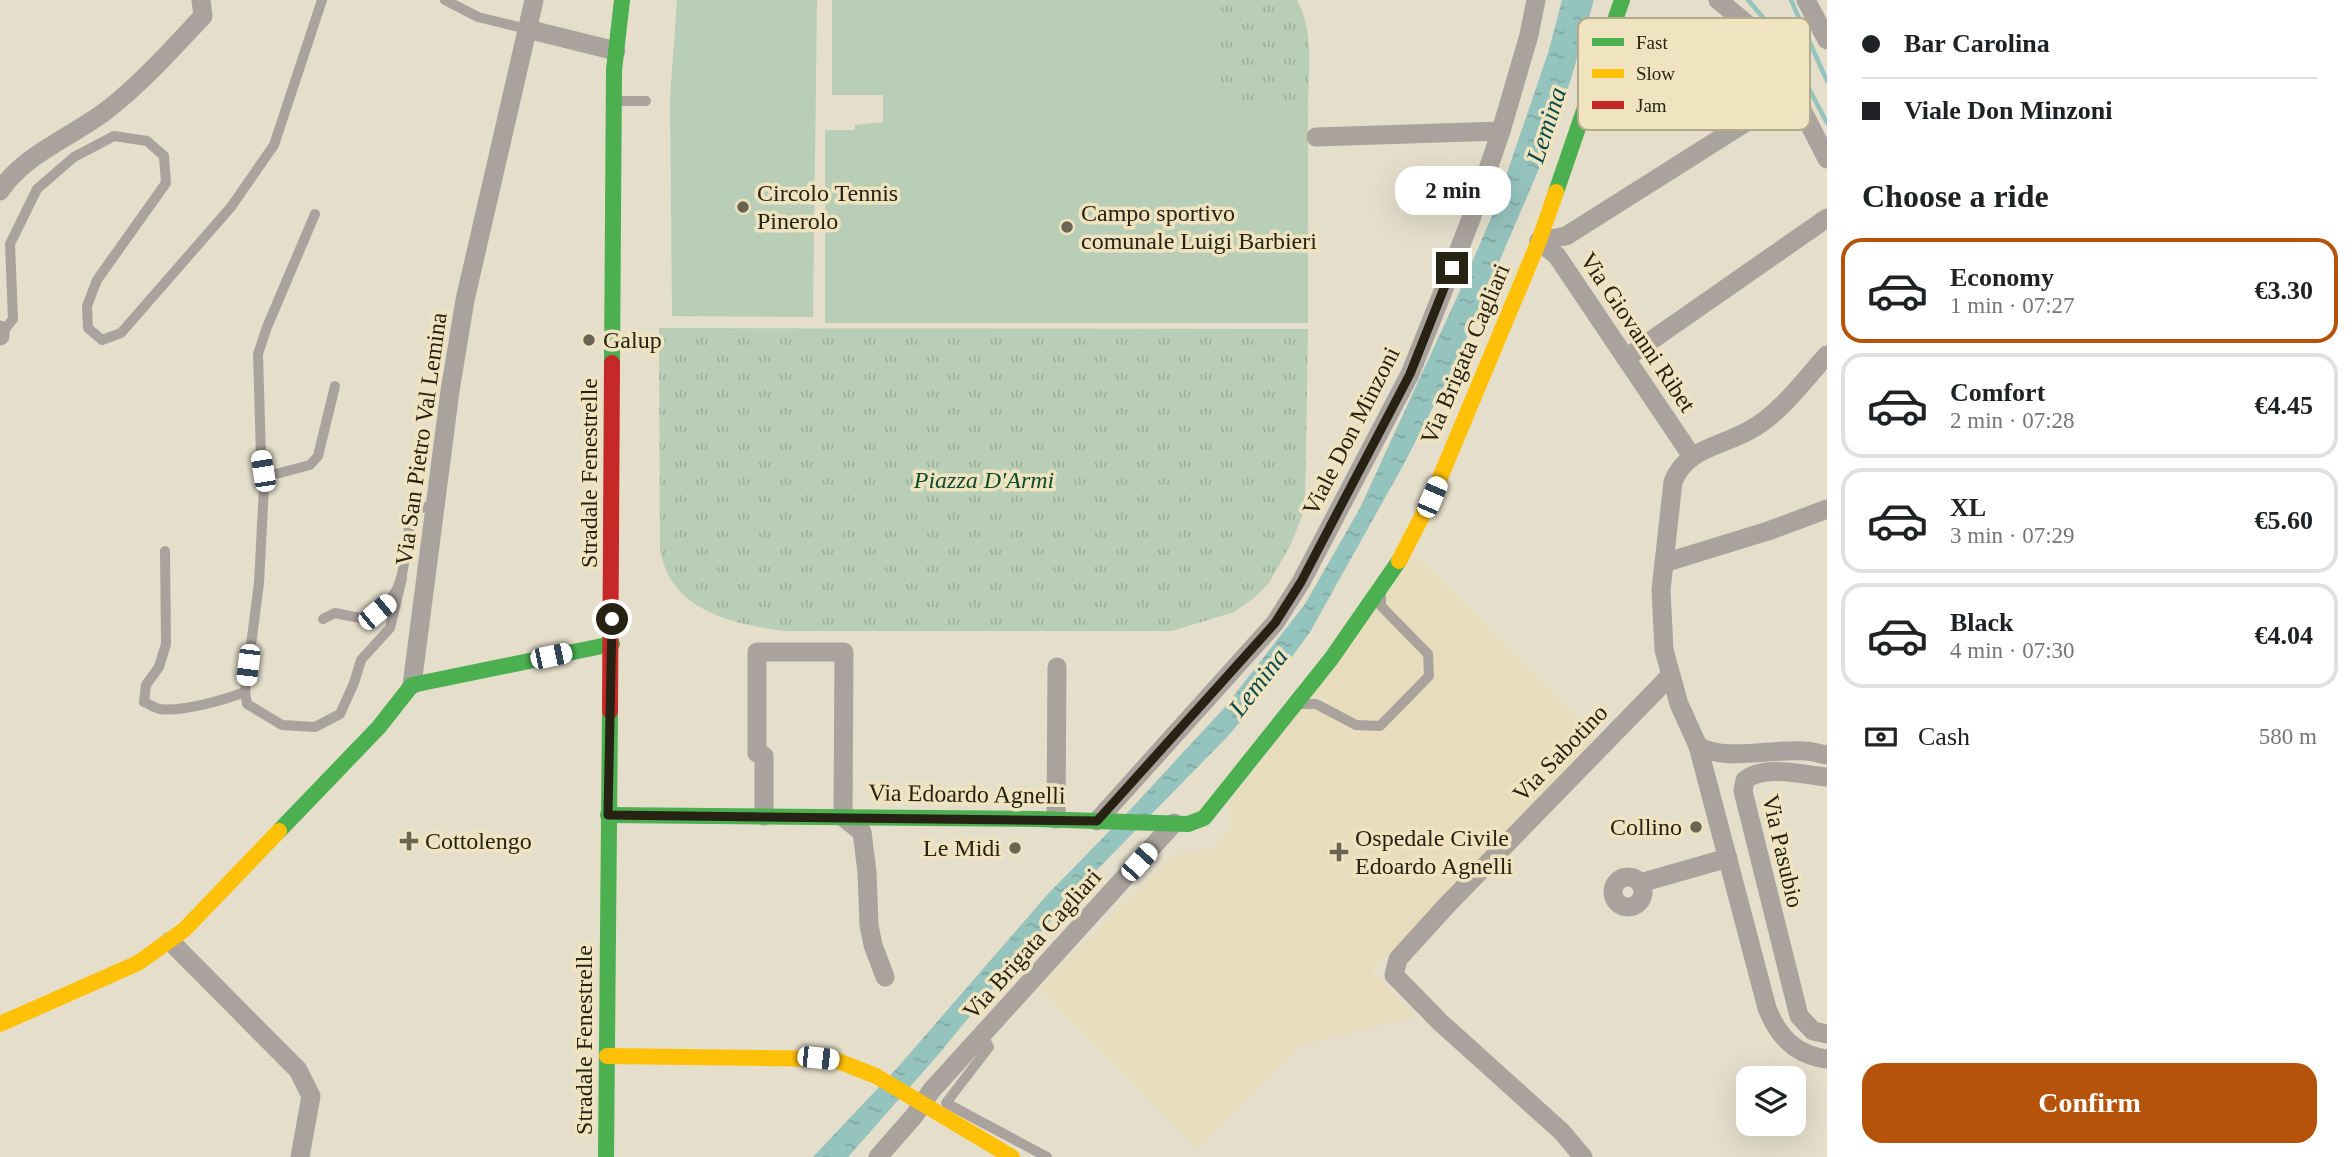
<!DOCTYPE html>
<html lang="en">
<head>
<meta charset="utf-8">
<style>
	:root { --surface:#fff; --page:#f6f6f6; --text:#202124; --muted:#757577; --line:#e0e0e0; --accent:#b45309 }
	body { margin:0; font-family:"Times New Roman",serif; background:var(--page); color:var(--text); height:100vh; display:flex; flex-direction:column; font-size:26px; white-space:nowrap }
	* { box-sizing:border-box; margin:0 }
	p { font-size:23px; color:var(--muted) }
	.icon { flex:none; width:38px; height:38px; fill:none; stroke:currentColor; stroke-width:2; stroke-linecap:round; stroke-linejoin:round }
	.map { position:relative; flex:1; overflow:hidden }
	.details { display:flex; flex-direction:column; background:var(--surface); width:525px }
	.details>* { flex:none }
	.top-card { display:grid; align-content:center; height:154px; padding:0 35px; background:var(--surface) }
	.buttons { position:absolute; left:1736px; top:1066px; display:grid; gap:14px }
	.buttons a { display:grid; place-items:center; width:70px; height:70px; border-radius:14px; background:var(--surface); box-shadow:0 7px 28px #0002; font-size:35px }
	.end { position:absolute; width:32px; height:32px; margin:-16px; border:9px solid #262214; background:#fff; box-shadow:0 0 0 4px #fff }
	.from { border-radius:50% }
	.bubble { position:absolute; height:49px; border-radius:21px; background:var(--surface); box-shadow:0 7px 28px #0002; font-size:23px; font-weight:800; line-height:49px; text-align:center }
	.car { position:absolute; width:21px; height:42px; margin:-21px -10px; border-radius:9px; box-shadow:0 0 5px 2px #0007; background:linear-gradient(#fff 24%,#345 0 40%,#fff 0 76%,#345 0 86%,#fff 0) }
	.top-card b { display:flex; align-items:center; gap:24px; height:66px; font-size:26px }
	.top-card b+b { border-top:2px solid var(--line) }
	.top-card i { width:18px; height:18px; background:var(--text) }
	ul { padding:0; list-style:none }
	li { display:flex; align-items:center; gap:21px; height:105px; margin:0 14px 10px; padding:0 21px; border:4px solid var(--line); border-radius:21px }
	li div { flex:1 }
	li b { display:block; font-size:26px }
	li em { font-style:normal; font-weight:800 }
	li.selected { border-color:var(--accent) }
	li>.icon { width:63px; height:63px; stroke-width:1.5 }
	h2 { padding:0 35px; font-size:32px; line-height:84px }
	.pay { display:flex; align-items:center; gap:18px; height:77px; padding:0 35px; font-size:26px }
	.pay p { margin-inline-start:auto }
	.action { display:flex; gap:14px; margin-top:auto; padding:14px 35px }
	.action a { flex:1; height:80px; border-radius:21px; background:var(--accent); color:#fff; font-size:28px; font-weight:800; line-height:80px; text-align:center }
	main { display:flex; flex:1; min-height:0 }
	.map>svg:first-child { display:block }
	.built { fill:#e7dcbc }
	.green { fill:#b8ceb6 }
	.park { fill:url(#park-tufts) }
	.water { fill:url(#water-ripples) }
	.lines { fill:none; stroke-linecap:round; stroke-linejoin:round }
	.stream { stroke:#95c3bd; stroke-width:4.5 }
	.lane { stroke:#aaa39d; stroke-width:10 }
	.street { stroke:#aaa39d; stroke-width:19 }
	.fast { stroke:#4caf50; stroke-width:16 }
	.slow { stroke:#ffc107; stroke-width:16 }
	.jam { stroke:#c62828; stroke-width:16 }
	.route { stroke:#262214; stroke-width:9 }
	.poi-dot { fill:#696454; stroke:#f0e4c0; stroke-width:2.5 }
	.labels { text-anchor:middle; stroke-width:7; stroke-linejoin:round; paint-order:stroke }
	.poi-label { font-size:24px; fill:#262214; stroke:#f0e4c0; text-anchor:start }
	.street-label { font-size:24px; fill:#262214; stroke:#f0e4c0 }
	.park-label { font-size:24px; font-style:italic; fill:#0d4c2f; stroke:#f0e4c0 }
	.water-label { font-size:26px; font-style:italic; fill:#0b4a4b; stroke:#f0e4c0 }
	.key { fill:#f0e4c0; stroke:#b3aa8c; stroke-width:2 }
	.key-label { font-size:19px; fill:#262214 }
</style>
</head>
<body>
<main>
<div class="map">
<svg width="1827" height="1157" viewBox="0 0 1827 1157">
	<defs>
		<pattern id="park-tufts" width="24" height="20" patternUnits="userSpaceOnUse" patternTransform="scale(1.75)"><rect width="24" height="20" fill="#b8ceb6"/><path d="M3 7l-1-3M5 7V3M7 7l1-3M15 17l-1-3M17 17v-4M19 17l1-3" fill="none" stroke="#9eb19c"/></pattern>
		<pattern id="water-ripples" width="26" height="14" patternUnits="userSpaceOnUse" patternTransform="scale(1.75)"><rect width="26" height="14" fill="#95c3bd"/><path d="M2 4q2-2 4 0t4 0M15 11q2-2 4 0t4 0" fill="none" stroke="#80a7a2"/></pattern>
	</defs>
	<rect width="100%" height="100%" fill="#e5decb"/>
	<path class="built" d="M1417,554L1596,737L1373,970L1415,1016L1300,1045L1197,1149L1039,988L1171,857L1213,848L1231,828L1229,805Z"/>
	<g class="green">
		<path d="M677,0H817L813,317L672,316L670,99Z"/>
		<path d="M832,0H1220V110H1308V323H825V130H855V125L883,122V95H832Z"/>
	</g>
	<g class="park">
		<path d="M1220,0H1297C1315,32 1308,75 1308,110H1220Z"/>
		<path d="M659,328L1308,329L1305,509L1291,544L1269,583L1254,598L1234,612L1172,631H785C732,624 670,611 660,549Z"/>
	</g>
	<path class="water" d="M1562,0H1594L1570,82L1538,171L1458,358L1405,462L1310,632L1272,684L1229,735L1089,878L1016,960L938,1055L848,1157H813L898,1067L1047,895L1128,812L1225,707L1305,604L1360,508L1458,295L1494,211L1548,53Z"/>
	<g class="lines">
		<g class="stream">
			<path d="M1748,0L1785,43L1827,123"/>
			<path d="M1791,0L1827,81"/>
		</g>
		<g class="lane">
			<path d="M445,0L478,17L527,29"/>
			<path d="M614,101H646"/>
			<path d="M2,333L13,319L10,244L37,189L74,157L114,136L147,141L164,156L166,183L97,280L87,306L88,328L102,340L121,333L231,207L274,145L322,0"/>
			<path d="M335,386L318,456L310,465L268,476L264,487L259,583L245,692L247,704L282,725L315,727L340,714L354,683L361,660L390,628L402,578"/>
			<path d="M268,476L263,471L261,457L258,354L267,327L315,214"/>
			<path d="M165,551L166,644L159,667L146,685L144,702C150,704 154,708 160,709C182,712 224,700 245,692"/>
			<path d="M323,619L335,613L364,619C402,598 402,580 407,540C409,527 410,519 418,509L435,505"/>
			<path d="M1299,704H1316L1356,725L1380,726L1429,676L1428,654L1381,606V597"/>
			<path d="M983,1036L989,1047L946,1103L1047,1157"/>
		</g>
		<g class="street">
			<path d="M1718,0L1758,33L1774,55L1827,159"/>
			<path d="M1806,0L1827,40"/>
			<path d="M527,29L616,51"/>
			<path d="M1316,137L1501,131"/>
			<path d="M0,191C24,154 72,137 107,110C142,83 173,48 203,16L201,0"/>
			<path d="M1539,241L1566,236L1794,92"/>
			<path d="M1539,241L1557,256L1691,455"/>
			<path d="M0,330V336"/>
			<path d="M1827,355C1804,380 1780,414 1750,430C1720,447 1686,448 1673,482L1661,590L1664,650L1679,704L1698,746L1767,1008C1778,1037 1796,1055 1827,1059"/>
			<path d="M1626,358L1827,218"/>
			<path d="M1664,563L1768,531L1827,509"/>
			<path d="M412,685L450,391L465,300L534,0"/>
			<path d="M1698,746C1724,762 1774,748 1805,751C1812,751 1820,754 1827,755"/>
			<path d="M1827,777C1804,775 1764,764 1745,780L1743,791L1799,1016L1813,1031L1827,1034"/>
			<path d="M764,816V756L757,753V652H844L843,817L862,832L867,872L869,925L873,945L885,977"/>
			<path d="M1056,819L1057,667"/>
			<path d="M1097,821L1275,623L1301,582L1410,374L1442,294L1472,216L1501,131L1529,35L1536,0"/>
			<circle cx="1628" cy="892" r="15"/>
			<path d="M1640,883L1728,858"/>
			<path d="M170,941L298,1070L311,1096L300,1157"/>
			<path d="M878,1157L914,1116L931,1091L1174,823"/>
			<path d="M1583,1157L1562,1132L1440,1022L1394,975L1398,959L1447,905L1670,676"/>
		</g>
		<g class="fast">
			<path d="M1556,192L1622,0"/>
			<path d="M612,363L614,70L622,0"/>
			<path d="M608,815L1036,819L1188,824L1204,818L1331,659L1399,561"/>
			<path d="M279,831L379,727L412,685L612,644"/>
			<path d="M606,1157L610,711"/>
		</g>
		<g class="slow">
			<path d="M1399,561L1432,497L1539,241L1556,192"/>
			<path d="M0,1024L138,963L184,930L279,831"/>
			<path d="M607,1056L833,1059L876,1076L1012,1157"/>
		</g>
		<path class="jam" d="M610,711L612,363"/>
	</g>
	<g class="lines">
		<path class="route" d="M612,619L608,815L1097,821L1275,623L1301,582L1410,374L1452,268"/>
	</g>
	<g class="poi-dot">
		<circle cx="743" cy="207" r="7"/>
		<circle cx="1067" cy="227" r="7"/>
		<circle cx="589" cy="340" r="7"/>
		<circle cx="1696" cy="827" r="7"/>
		<path d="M405.5 830.5h7v7h7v7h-7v7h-7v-7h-7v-7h7z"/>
		<circle cx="1015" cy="848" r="7"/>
		<path d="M1335.5 841.5h7v7h7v7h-7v7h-7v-7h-7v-7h7z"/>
	</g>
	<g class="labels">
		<g class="poi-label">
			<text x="757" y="201">Circolo Tennis<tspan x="757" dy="28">Pinerolo</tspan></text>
			<text x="1081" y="221">Campo sportivo<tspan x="1081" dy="28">comunale Luigi Barbieri</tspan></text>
			<text x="603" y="348">Galup</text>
			<text x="1682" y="835" text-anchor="end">Collino</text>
			<text x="1355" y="846">Ospedale Civile<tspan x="1355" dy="28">Edoardo Agnelli</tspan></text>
			<text x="425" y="849">Cottolengo</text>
			<text x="1001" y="856" text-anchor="end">Le Midi</text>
		</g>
		<g class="street-label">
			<text transform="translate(1638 332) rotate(56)" y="8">Via Giovanni Ribet</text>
			<text transform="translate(1465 354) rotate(-67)" y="8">Via Brigata Cagliari</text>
			<text transform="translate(1351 431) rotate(-63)" y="8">Viale Don Minzoni</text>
			<text transform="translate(421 439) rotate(-82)" y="8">Via San Pietro Val Lemina</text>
			<text transform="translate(589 473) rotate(-90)" y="8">Stradale Fenestrelle</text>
			<text transform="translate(1560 753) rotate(-46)" y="8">Via Sabotino</text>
			<text transform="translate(967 794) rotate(1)" y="8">Via Edoardo Agnelli</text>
			<text transform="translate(1783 851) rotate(77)" y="8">Via Pasubio</text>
			<text transform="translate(1032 944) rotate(-48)" y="8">Via Brigata Cagliari</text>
			<text transform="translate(584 1040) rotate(-90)" y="8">Stradale Fenestrelle</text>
		</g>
		<g class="park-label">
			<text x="984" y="488">Piazza D'Armi</text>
		</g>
		<g class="water-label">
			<text transform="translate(1546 125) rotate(-72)" y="9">Lemina</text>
			<text transform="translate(1258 682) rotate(-52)" y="9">Lemina</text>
		</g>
	</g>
	<rect x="1578" y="18" width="232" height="112" rx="10" class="key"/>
	<rect x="1592" y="38" width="32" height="8" fill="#4caf50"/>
	<rect x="1592" y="69" width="32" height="9" fill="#ffc107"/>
	<rect x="1592" y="101" width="32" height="8" fill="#c62828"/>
	<g class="key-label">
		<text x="1636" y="49">Fast</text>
		<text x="1636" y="80">Slow</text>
		<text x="1636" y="112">Jam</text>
	</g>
</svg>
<div class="buttons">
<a><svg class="icon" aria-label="layers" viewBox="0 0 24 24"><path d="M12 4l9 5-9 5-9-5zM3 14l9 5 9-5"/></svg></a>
</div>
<i class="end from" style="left:612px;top:619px"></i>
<i class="end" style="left:1452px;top:268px"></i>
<div class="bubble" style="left:1395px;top:166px;width:116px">2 min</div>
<i class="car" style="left:263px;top:471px;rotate:351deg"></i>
<i class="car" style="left:1432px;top:497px;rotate:23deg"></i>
<i class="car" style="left:377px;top:612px;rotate:50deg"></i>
<i class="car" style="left:551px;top:656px;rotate:78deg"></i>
<i class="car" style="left:248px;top:665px;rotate:187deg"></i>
<i class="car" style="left:1139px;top:862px;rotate:42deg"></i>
<i class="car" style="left:818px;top:1058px;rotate:96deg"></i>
</div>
<section class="details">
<div class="top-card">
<b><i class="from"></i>Bar Carolina</b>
<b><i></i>Viale Don Minzoni</b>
</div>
<h2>Choose a ride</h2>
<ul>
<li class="selected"><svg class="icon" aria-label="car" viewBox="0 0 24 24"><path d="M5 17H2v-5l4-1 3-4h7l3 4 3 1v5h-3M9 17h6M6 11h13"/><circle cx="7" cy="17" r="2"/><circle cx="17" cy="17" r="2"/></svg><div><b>Economy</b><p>1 min · 07:27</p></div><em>€3.30</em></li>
<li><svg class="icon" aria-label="car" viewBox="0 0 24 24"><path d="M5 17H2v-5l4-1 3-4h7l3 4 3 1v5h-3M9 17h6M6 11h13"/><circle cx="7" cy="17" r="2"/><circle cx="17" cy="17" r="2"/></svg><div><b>Comfort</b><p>2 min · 07:28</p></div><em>€4.45</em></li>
<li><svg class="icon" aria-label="car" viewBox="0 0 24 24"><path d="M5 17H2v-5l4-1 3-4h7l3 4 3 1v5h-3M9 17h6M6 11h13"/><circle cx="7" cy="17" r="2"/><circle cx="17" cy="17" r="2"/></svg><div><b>XL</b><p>3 min · 07:29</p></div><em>€5.60</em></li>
<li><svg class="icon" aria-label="car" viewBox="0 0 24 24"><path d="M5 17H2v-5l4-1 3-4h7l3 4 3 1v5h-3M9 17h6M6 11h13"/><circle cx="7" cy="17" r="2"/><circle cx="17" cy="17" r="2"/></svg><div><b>Black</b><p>4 min · 07:30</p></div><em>€4.04</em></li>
</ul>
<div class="pay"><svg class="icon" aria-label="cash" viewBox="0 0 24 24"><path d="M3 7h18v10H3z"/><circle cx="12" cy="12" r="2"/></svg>Cash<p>580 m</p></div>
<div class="action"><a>Confirm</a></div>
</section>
</main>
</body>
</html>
